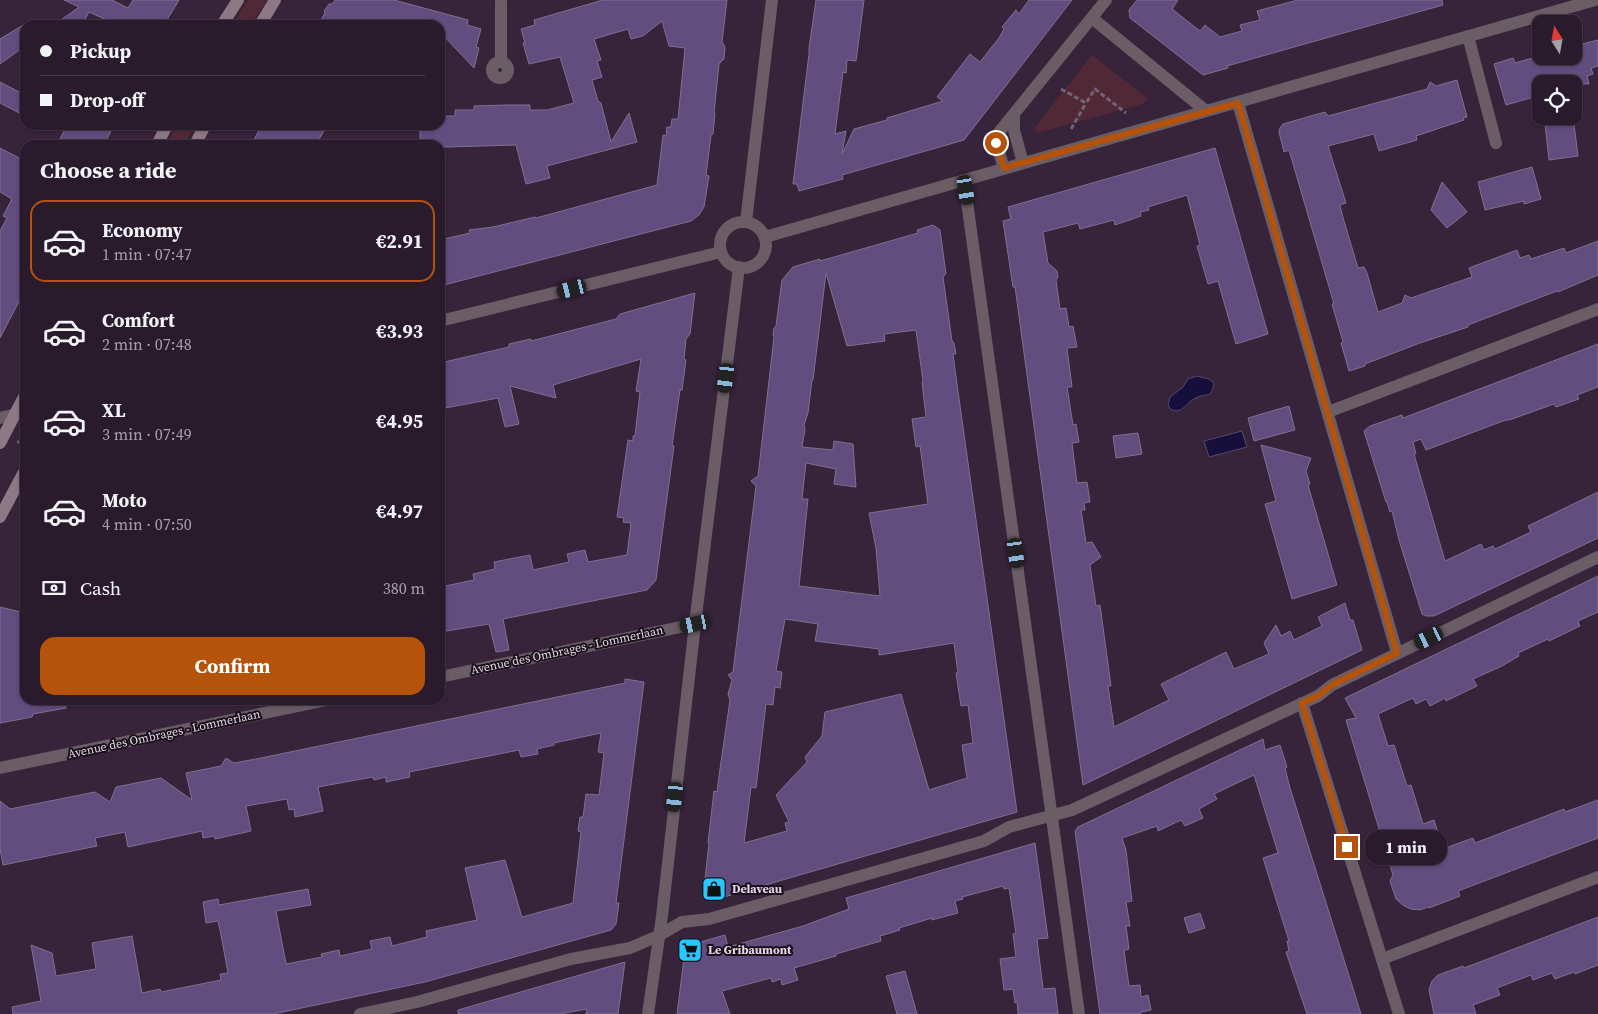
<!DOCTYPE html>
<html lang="en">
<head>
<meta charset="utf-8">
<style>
	:root { --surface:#291a2c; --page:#352738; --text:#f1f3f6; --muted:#a5a1a9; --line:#453848; --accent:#b45309 }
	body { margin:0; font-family:"Source Serif 4",serif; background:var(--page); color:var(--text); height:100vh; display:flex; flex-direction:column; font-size:19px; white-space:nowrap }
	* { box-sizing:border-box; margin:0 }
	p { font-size:16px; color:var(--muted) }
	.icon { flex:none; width:28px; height:28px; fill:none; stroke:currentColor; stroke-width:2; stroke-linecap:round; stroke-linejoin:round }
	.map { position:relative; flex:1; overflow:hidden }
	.drawer { position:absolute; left:20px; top:140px; width:425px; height:565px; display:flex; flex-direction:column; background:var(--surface); border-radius:15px; box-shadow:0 1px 4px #0004,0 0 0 1px var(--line) }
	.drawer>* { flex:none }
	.top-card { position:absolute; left:20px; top:20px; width:425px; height:110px; border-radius:15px; box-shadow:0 1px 4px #0004,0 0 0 1px var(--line); display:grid; align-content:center; height:110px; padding:0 20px; background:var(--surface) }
	.needle { width:32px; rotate:349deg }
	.tools { position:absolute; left:1532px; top:15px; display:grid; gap:10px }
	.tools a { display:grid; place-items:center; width:50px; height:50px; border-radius:10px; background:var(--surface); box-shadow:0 1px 4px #0004,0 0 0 1px var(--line); font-size:25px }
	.end { position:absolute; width:22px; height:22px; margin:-11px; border:6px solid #b45309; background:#fff; box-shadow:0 0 0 2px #fff }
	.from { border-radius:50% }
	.bubble { position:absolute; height:35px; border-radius:15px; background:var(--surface); box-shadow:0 1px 4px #0004,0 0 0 1px var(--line); font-size:16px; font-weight:700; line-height:35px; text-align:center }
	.car { position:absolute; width:15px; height:30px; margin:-15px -8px; border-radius:6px; box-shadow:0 0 4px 1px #0007; background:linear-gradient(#222 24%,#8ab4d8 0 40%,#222 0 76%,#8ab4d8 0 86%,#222 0) }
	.top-card b { display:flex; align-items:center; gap:18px; height:48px; font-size:19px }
	.top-card b+b { border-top:1px solid var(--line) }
	.top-card i { width:12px; height:12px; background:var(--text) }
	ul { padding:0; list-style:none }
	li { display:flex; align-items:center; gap:15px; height:82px; margin:0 10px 8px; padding:0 10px; border:2px solid transparent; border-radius:15px }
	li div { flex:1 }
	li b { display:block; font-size:19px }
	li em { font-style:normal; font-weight:700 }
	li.selected { border-color:var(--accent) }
	li>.icon { width:45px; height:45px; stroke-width:1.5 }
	h2 { padding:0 20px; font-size:22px; line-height:60px }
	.pay { display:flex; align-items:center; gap:12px; height:55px; padding:0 20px; font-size:19px }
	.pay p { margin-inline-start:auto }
	.action { display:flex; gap:10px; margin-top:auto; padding:10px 20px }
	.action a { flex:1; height:58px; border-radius:15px; background:var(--accent); color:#fff; font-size:20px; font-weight:700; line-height:58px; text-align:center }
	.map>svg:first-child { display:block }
	.green { fill:#512836 }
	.water { fill:#160f3b; stroke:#544b6f }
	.building { fill:#614d7e; stroke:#7e7191; fill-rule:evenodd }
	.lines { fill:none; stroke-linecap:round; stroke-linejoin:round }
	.path { stroke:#736276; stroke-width:3; stroke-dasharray:5 2.5; stroke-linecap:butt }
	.minor { stroke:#6b5d65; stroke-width:12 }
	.tertiary { stroke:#6b5d65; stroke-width:12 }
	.secondary { stroke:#8e7885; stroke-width:12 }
	.route { stroke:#b45309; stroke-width:6 }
	.labels { text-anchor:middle; stroke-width:4; stroke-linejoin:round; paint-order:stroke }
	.street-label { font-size:12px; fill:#e5d8e7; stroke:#19101b }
	.poi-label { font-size:12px; font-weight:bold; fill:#e5d8e7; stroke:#19101b; text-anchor:start }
</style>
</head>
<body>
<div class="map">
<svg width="1598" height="1014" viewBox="0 0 1598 1014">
	<rect width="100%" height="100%" fill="#37233a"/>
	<g class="green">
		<path d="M248,0H267L251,25H232Z"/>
		<path d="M1092,55L1146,97L1147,100L1143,104L1037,133L1035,128L1036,126Z"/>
		<path d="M177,125H195L184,145H167Z"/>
	</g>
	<g class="water">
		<path d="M1197,376L1209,379L1214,383C1212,400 1205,392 1194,399C1185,404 1182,415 1170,409L1168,405L1170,397L1183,387L1188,379Z"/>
		<path d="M1242,431L1247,447L1209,457L1204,441Z"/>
	</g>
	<g class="building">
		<path d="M64,0H112L128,8L133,0H179L164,25H117L89,12L82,25H54L79,7Z"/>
		<path d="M335,0H394L468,20L467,25L481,29L476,47L479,48L474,68L440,32V25H318L325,13L324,11L329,4H332Z"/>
		<path d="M603,0H727L722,42L725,47L724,59L719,64L714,113H715L713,134L711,135L706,175L709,176L704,207L699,215L691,221L440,286V240L470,233L469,230L493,227L535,217L536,218L657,185L663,135L666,136L667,127H671L672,119H678L685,48L669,46L662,21L643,36L631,39L628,29L594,39L601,60L597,61L602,77L592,80L598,101L601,103L611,142L629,113L637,142L547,166L550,178L526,184L516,145L447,147L420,145V125H440V116H455V110H474V106L506,105H530V110H547L574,103L560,57L529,64L523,43H525L521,29L535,25L534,20Z"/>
		<path d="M816,0H864L856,61L847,60L846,73L843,72L835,134L846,131L842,154L854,129L887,120V118L943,101L937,97L970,54L980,62L999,38L1004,29L1002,27L1016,10L1019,14L1029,0H1072L964,140L842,175L843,179L799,191L797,184H793L809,54V48Z"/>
		<path d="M1137,0H1178L1172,9L1200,31L1205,25L1220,37L1242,31L1240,25L1260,20L1257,11L1298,0H1442L1443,5L1227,66L1228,68L1203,75L1130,18L1129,10Z"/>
		<path d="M25,24V46L0,64V39Z"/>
		<path d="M1598,40V66L1591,68L1593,74L1587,76L1589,84H1541V95L1506,105L1494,64L1513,58L1515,63L1539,56H1574V46Z"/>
		<path d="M1457,80L1467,117L1463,118L1464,120L1416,136L1417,140L1379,151L1374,134L1328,146L1346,203L1340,205L1342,214L1358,268L1364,267L1367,273L1378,312L1402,303L1405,295L1411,298L1472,277L1469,268L1517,250L1520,258L1529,255L1531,259L1564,248L1566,253L1598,241V275L1558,292L1557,291L1468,325V327L1420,343L1365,364V366L1349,371L1341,343L1343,342L1332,304H1334L1289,150L1284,152L1279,132L1280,128L1283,124L1325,112L1328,116L1427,89L1430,82L1436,86Z"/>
		<path d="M0,82L25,95V116L0,103Z"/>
		<path d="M1544,116H1573L1578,156L1549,160Z"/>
		<path d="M67,125H114L104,145H57Z"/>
		<path d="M262,125H327L316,145H251Z"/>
		<path d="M0,148L25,161V290L0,338V231L7,218L3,216L12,199L0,192Z"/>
		<path d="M1215,148L1268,334L1236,344L1218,281L1208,284L1197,246L1200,245L1187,195L1148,207L1149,210L1140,212L1141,216L1115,225L1114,220L1080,229L1078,223L1043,232L1048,263L1057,271L1058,277L1056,280L1060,309L1066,308L1069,327L1073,326L1077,347L1067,348L1072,387H1067L1073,425L1076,424L1079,442L1072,443L1077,483L1087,482L1090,502L1084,503L1085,510H1081L1086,543L1092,542L1101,557L1090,565L1096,606L1100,605L1111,686H1108L1114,727L1169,700L1161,684L1226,652L1234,669L1269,654L1264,643L1276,625L1281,636L1290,631L1294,640L1322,626L1318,617L1345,603L1350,620H1353L1362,650L1083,785L1015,287H1013L1003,221L1011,219L1008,207Z"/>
		<path d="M1532,167L1541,199L1524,204V201L1485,210L1478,182Z"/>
		<path d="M1442,182L1467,212L1447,228L1431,210Z"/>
		<path d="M933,225L940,230L946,274L943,277L952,341L954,343L956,354H953L956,377L1017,812L717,899L704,888L709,843H708L714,791L717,792L720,769L730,700L728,694L732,680L728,675L733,672L756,486L751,481L758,476L774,337L773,335L774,328L776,326L782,280L793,267L820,259V261L918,233L917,230ZM826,273L847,346L885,341L884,334L916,330L923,381L922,382L926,417L912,419L916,447L920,446L928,504L869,513L876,548L880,596L799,586L808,499H802L806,463L836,469L834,484L856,487L853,444L834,441L833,450L802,447L805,429L804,425L808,413L812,380H813ZM785,619L818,624L815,641L879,649V655L954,643L958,673H956L961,706L968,705L973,743L962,745L967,778L929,790L901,694L825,712L822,736L805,757L807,762L776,795L789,822L785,823L787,831L744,843L751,787L756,788L766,704L773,705L775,687L780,688L782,672L776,671Z"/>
		<path d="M695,293L690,334L686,339L684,359L686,360L682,390H680L672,446H674L656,580L647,590L503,619L509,650L496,652L489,624L440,632V587L474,580L473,574L495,569L494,562L530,555L533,570L569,562L567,554L585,550L588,562L627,555L631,523L623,522L624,518L617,517L628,440L633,441V436H635L640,392L636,391L641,359L553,385L556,398L510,386L519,424L505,427L498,398L440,409V363L509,347V344L531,339V341L616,319L620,314Z"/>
		<path d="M1598,344V387L1577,395L1579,399L1556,407L1554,404L1512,419L1503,421L1426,450L1421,439L1413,442L1416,454H1414L1445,561L1481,544L1484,550L1493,546L1495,549L1531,532L1528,526L1598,492V538L1434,616H1426L1422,614L1399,540L1392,511L1390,512L1387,502H1386L1364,431L1370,426L1402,415L1403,418Z"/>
		<path d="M1289,406L1295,430L1254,441L1248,418Z"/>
		<path d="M1138,433L1142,454L1116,458L1113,436Z"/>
		<path d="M1261,445L1311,458L1306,471L1310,484L1308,485L1337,585L1292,599L1265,504L1276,501Z"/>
		<path d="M1598,576V612L1578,621L1580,626L1549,641L1548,639L1518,653L1519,656L1502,666L1473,679L1477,686L1446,701L1445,698L1430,706L1426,699L1416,704L1413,698L1378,714L1388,746L1394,745L1407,786L1411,785L1423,824L1434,820L1443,849L1473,838L1475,843L1564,809L1565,812L1598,800V838L1458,891L1460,896L1429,908L1428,907L1420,910L1411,909L1404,906L1396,899L1390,881L1393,875L1346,720L1356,718L1345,698Z"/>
		<path d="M0,607L25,613V700H65L66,708L33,714L32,717L0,723Z"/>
		<path d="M625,679L644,682L616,903H619L616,924L611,930L425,982L273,1014H13L12,1007L41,1001L31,945L52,953L56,976L96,969L92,943L132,936L142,993L160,989L161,992L221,980L220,974L228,973L221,935L218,921L206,923L203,902L218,899L219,905L308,889L311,905L276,911L286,964L322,957L321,954L339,950L340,956L372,949L370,941L390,937L392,946L427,937L426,931L477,920L465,868L505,860L522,917L573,903L581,832L578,831L580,817H583L586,794L599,795L604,753L598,752L601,733L554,743V745L537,749L538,754L521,757L519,750L409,772L410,777L386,782V777L374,780L373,777L318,787L323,811L295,817L294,809L289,810L287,799L246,806L251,831L215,839L214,836L203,838L202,831L128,847L125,832L95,838L97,846L3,865L0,849V801L10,809L95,792L110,802L116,787L161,778L192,800L186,773L221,766L226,758L234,763L256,759L625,683Z"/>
		<path d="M1263,739L1265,750L1280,745L1287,767L1285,768L1290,788L1361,1014H1307L1286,952L1289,951L1287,941H1289L1263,858L1278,853L1254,775L1214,794L1217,799L1199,809L1203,818L1185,826L1181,820L1158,831L1157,826L1122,838L1126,850L1132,901L1126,902L1130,926H1126L1129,949L1124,950L1129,986L1140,985L1141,997L1148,995L1151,1010L1141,1012V1014H1100L1075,831L1078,827Z"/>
		<path d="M1035,843L1048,938L1037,939L1043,989L1055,988L1058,1014H1018L1017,1001L1015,1003L1013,989L1004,990L1000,959L1016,957L1013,934L1016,933L1009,888L1004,889L1003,886L962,897L963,899L955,901L958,913L932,920V918L899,928L900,930L880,936L881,941L836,954V956L794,968L798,980L782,985L781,979L772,982L771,978L722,991L730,1014H677L685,950L690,945L725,935L728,947L803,926L849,909L846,898Z"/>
		<path d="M1200,913L1205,928L1189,933L1184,918Z"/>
		<path d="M1598,917V965L1575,974L1574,972L1555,979L1552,973L1533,980L1531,975L1497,988L1500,995L1473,1005L1476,1014H1434L1429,990L1432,981L1438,975L1463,966L1464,968Z"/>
		<path d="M625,962L618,1014H586L587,1009L560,1014H458V1010Z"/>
		<path d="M905,971L917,1014H897L886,976Z"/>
	</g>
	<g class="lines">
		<g class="path">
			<path d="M1061,89L1086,103L1095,89L1126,113"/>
			<path d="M1071,129L1086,103"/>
			<path d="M17,442H25"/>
		</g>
		<g class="minor">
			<path d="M501,1V62"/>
			<path d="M1092,18L1206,111"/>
			<path d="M1468,36L1496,143"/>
			<circle cx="500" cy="70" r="8"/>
			<path d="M1238,103L1397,653"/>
			<path d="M1014,115V130L1023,163"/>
			<path d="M1004,168L996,143L1000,131L1106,0"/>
			<path d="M964,180L1079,1014"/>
			<path d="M1328,412L1598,309"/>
			<path d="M440,677L695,624"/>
			<path d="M1302,703L1399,1014"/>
			<path d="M0,768L327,700"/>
			<path d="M1382,959L1598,877"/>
			<path d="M360,1014L417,1002L571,959L630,948L658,936L682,922L709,919L984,841L1009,827L1072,810L1318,696L1332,685L1598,557"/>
		</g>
		<g class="tertiary">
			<path d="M746,222L772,0"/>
			<circle cx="743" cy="245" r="23"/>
			<path d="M765,237L1595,0"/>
			<path d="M440,321L721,252"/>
			<path d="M0,418L25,412"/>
			<path d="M648,1014L662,916L695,624L739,267"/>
		</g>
		<g class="secondary">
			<path d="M222,25L238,0"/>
			<path d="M260,25L275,0"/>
			<path d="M157,145L167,125"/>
			<path d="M195,145L205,125"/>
			<path d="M0,443L25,395"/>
			<path d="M0,517L25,470"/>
		</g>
	</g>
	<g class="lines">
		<path class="route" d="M996,143L1004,168L1238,103L1397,653L1332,685L1318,696L1302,703L1347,847"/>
	</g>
	<defs>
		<g id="shop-square" transform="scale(1.25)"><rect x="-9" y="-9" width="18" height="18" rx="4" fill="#27c8ff" stroke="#19101b"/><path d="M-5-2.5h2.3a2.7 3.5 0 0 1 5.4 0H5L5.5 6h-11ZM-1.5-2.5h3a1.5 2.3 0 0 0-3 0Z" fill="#111"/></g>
		<g id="supermarket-square" transform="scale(1.25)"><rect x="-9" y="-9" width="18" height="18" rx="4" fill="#27c8ff" stroke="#19101b"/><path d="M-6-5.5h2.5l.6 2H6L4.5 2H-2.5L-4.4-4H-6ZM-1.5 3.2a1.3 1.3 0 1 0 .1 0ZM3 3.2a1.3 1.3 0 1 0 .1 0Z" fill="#111"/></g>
	</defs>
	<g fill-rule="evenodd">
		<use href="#shop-square" x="714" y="889"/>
		<use href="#supermarket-square" x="690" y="950"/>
	</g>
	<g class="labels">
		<g class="street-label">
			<text transform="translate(567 650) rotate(-12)" y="4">Avenue des Ombrages - Lommerlaan</text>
			<text transform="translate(164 734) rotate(-12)" y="4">Avenue des Ombrages - Lommerlaan</text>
		</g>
		<g class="poi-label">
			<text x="732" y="893">Delaveau</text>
			<text x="708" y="954">Le Gribaumont</text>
		</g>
	</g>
</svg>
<div class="tools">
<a><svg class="needle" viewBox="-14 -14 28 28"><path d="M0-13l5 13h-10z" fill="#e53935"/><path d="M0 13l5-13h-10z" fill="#a5a1a9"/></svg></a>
<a><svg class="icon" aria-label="locate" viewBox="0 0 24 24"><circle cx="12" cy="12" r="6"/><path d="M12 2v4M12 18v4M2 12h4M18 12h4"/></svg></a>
</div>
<i class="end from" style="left:996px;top:143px"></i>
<i class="end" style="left:1347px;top:847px"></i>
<div class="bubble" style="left:1365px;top:830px;width:82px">1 min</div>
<i class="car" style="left:966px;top:190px;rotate:171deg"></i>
<i class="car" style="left:572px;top:289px;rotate:256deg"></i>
<i class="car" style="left:726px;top:378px;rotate:187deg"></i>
<i class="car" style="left:1016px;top:553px;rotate:172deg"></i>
<i class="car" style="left:695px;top:624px;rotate:258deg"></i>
<i class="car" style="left:1429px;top:638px;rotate:244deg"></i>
<i class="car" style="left:675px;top:797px;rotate:186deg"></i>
<div class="top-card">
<b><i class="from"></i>Pickup</b>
<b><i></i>Drop-off</b>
</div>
<section class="drawer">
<h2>Choose a ride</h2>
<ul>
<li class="selected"><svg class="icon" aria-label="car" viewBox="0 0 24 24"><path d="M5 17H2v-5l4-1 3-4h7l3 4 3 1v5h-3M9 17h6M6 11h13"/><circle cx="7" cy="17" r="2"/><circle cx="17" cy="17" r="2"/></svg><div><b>Economy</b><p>1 min · 07:47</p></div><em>€2.91</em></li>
<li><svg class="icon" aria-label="car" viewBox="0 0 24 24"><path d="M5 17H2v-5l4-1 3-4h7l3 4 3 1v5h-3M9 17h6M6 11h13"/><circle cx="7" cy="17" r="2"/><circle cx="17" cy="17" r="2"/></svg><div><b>Comfort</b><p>2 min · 07:48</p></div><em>€3.93</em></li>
<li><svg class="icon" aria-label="car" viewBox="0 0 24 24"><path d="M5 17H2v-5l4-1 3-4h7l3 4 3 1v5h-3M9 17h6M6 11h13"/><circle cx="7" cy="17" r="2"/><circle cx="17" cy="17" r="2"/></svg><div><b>XL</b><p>3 min · 07:49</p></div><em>€4.95</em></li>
<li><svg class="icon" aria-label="car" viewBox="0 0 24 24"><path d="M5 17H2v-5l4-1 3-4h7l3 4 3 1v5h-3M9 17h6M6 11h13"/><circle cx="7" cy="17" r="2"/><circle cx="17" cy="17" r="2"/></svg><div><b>Moto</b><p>4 min · 07:50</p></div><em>€4.97</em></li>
</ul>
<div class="pay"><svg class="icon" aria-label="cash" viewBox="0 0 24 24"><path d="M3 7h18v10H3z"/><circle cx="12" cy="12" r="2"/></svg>Cash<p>380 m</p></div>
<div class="action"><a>Confirm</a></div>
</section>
</div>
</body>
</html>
